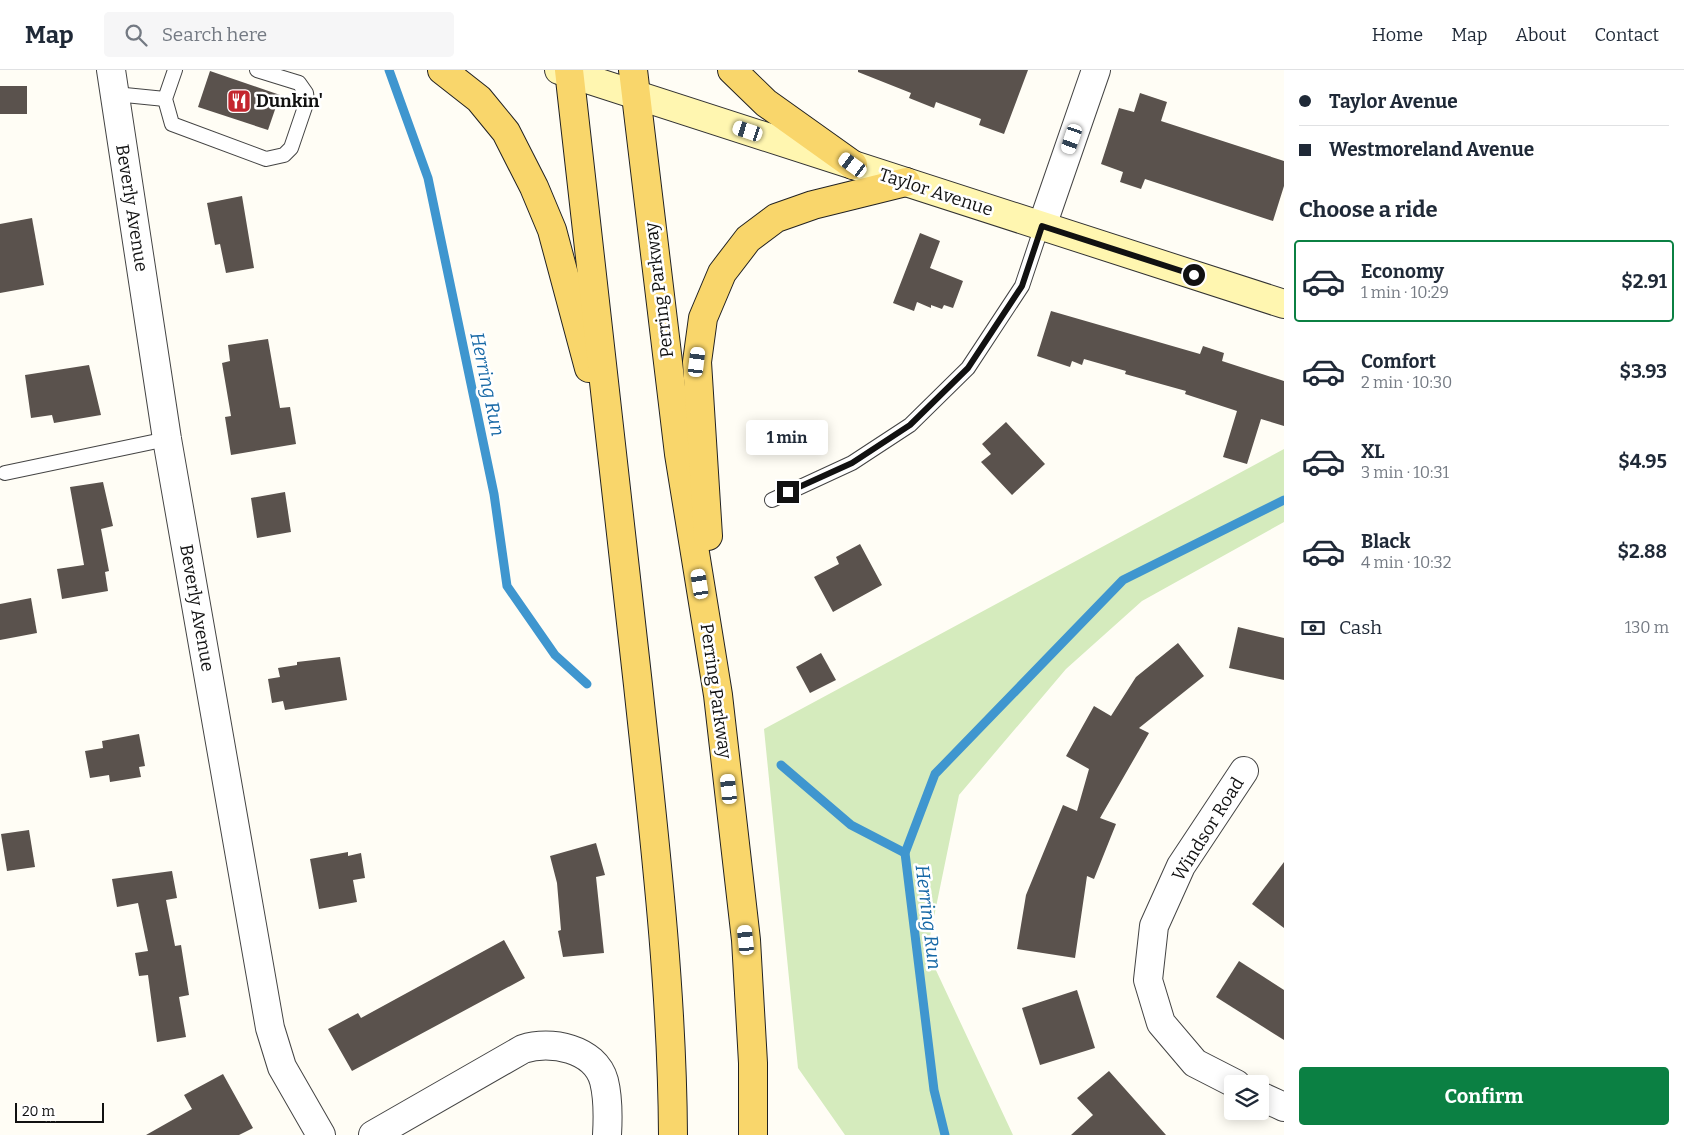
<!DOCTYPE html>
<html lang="en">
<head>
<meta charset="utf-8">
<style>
	:root { --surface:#fff; --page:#f6f6f7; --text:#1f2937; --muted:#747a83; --line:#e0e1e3; --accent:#0b8043 }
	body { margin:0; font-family:Bitter,serif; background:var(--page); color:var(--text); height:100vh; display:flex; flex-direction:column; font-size:19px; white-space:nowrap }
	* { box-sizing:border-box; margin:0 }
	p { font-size:16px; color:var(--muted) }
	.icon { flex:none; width:28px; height:28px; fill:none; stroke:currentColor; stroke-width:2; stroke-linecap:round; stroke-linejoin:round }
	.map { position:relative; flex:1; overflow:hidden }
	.panel { display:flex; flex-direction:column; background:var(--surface); width:400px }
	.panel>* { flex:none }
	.top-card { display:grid; align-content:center; height:110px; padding:0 15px; background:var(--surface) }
	.tools { position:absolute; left:1224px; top:1005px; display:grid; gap:10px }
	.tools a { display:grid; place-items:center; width:45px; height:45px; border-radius:5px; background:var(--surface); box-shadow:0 2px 12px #0003; font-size:25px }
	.scale { position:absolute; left:15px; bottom:12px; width:89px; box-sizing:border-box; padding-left:5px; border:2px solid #111; border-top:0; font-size:14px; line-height:18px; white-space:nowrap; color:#111; -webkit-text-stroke:4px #fff; paint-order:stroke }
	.end { position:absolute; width:22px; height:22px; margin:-11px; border:6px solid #111; background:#fff; box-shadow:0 0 0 2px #fff }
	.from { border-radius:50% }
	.bubble { position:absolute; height:35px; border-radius:5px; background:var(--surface); box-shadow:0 2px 12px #0003; font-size:16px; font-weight:700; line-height:35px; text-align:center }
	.car { position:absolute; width:15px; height:30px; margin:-15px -8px; border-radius:6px; box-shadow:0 0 4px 1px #0007; background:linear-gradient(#fff 24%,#345 0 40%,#fff 0 76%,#345 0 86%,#fff 0) }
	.top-card b { display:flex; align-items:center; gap:18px; height:48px; font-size:19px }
	.top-card b+b { border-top:1px solid var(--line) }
	.top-card i { width:12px; height:12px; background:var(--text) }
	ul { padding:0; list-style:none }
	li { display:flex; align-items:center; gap:15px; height:82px; margin:0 10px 8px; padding:0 5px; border:2px solid transparent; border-radius:5px }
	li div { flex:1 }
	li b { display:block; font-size:19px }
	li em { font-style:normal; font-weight:700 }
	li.on { border-color:var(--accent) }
	li>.icon { width:45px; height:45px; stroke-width:1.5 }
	h2 { padding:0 15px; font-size:22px; line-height:60px }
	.pay { display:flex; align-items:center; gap:12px; height:55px; padding:0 15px; font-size:19px }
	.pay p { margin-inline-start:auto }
	.cta { display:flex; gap:10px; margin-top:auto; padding:10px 15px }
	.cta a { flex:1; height:58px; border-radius:5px; background:var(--accent); color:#fff; font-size:20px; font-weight:700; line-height:58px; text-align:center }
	header { display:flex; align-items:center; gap:30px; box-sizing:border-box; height:70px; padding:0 25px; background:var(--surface); border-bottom:1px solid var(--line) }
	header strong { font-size:24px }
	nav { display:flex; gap:28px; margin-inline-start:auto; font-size:18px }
	.search { width:350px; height:45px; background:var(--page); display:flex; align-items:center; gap:12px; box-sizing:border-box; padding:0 18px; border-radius:5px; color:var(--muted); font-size:19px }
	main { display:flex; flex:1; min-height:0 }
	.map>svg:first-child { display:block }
	.green { fill:#d5ebbd }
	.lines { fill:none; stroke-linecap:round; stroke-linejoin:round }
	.stream { stroke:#3f96cf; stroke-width:9 }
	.building { fill:#5a524d }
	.lane-casing { stroke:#444; stroke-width:16 }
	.street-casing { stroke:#444; stroke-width:30 }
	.secondary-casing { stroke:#333; stroke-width:30 }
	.primary-casing { stroke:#222; stroke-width:30 }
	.lane { stroke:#fff; stroke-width:14 }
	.street { stroke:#fff; stroke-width:28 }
	.secondary { stroke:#fff6b0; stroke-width:28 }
	.primary { stroke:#f9d66b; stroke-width:28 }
	.route { stroke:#111; stroke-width:6 }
	.labels { text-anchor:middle; stroke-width:5; stroke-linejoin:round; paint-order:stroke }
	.poi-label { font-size:18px; font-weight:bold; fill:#111; stroke:#fff; text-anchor:start }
	.street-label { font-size:18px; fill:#111; stroke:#fff }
	.water-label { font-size:19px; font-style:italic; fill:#1768a6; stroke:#fff }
</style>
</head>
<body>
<header>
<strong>Map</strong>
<div class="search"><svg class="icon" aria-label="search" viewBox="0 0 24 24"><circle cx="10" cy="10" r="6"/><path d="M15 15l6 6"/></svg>Search here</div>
<nav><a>Home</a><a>Map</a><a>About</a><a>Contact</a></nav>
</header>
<main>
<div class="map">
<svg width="1284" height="1065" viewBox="0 0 1284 1065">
	<rect width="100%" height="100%" fill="#fffdf5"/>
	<path class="green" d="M1284,379V452L1142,531L1066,599L959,725L927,881L1013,1065H845L798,998L764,659Z"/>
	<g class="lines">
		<g class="stream">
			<path d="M389,0L428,108L494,424L507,516L555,585L587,614"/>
			<path d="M781,695L851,755L905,783"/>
			<path d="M945,1065L934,1020L905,783L935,704L1123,510L1284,430"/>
		</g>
	</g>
	<g class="building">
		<path d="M858,0H1028L1004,64L979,55L981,49L936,32L934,38L909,28L911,23L858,2Z"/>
		<path d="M210,1L280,25L268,60L198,37Z"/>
		<rect x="0" y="16" width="27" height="28"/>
		<path d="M1140,23L1167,32L1161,51L1284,91V116L1273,151L1145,109L1141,119L1120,112L1123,102L1101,94L1119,38L1134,42Z"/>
		<path d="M242,126L254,198L226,203L220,174L215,175L207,133Z"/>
		<path d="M32,148L44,215L0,223V154Z"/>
		<path d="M920,163L940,171L930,198L963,211L953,238L944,235L942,239L931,235V238L917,232L914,241L893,233Z"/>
		<path d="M1051,241L1200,284L1203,276L1224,283L1222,291L1284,311V356L1261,349L1247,394L1223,387L1237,341L1185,324L1186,321L1125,304L1126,301L1084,289L1082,295L1072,291L1070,297L1037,286Z"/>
		<path d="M268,269L280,338L290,337L296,374L231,385L225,347L231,346L222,293L230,291L228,275Z"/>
		<path d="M89,295L101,345L54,353L52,345L31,348L25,305Z"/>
		<path d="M1006,352L1045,394L1012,425L981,392L991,384L982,374Z"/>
		<path d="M103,412L113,456L101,459L109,501L105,502L108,521L62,529L57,499L84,495L70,417Z"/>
		<path d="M285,422L291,462L257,468L251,428Z"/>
		<path d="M860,474L882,515L833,542L814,507L839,494L836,487Z"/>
		<path d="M31,528L37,563L0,570V534Z"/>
		<path d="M1238,557L1284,568V610L1229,598Z"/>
		<path d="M1178,573L1204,606L1139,658L1149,663L1100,748L1116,754L1094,809L1087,806L1075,888L1017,879L1026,825L1063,735L1077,741L1089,699L1066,686L1094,636L1111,646L1136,607Z"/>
		<path d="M821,583L836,610L810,623L796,597Z"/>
		<path d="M340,587L347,630L285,640L283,631L272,633L268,609L280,607L278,598L297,595V592Z"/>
		<path d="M139,664L145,696L139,697L141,707L110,712L109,705L90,708L85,681L103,678L102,671Z"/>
		<path d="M29,760L35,797L7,801L1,764Z"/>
		<path d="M596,773L605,805L596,807L604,883L563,887L558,861L561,860L557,813L550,786Z"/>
		<path d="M348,782V786L361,783L365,808L353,810L357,832L319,839L310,789Z"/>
		<path d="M1284,792V858L1252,834Z"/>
		<path d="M172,801L177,828L166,830L175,876L181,875L189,925L179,927L186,967L157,972L148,905L139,906L135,883L148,881L138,833L117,837L112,809Z"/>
		<path d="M504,870L525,908L352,1001L328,959L358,943L361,948Z"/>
		<path d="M1239,891L1284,920V970L1216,927Z"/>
		<path d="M1077,920L1095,978L1040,995L1022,938Z"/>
		<path d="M1109,1001L1166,1065H1071L1093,1045L1077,1028Z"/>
		<path d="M223,1004L253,1058L239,1065H146L192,1039L184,1025Z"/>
	</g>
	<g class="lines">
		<g class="lane-casing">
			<g id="lane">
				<path d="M175,0L165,29L172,54L266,89L284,85L291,78L307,31L306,23L299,13L257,0"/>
				<path d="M115,24L165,29"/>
				<path d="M5,403L167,369"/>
				<path d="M772,430L852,393L910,355L968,298L1022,216L1042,156"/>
			</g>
		</g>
		<g class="street-casing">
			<g id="street">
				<path d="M111,0L167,369L270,958L282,997L321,1065"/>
				<path d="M1042,156L1096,0"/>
				<path d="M1236,1014L1195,993L1161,953L1148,910L1154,856L1181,796L1244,701"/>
				<path d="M1260,1026L1284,1037"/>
				<path d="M373,1065L523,979C550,970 595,978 604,1011C608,1027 608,1048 607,1065"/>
			</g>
		</g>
		<g class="secondary-casing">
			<path id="secondary" d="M559,0L1284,234"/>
		</g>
		<g class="primary-casing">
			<g id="primary">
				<path d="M442,0L479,29L506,62L534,117L552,160L589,298"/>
				<path d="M569,0C593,205 616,410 638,615C654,765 672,914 673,1065"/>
				<path d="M633,0L679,384L718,625L746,870L753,993V1065"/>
				<path d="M732,0L766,33L853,95"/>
				<path d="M708,466L697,292L703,248L722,203L748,169L776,148L813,135L906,112"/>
			</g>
		</g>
		<use href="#lane" class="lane"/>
		<use href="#street" class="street"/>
		<use href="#secondary" class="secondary"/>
		<use href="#primary" class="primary"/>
	</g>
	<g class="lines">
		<path class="route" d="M788,422L852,393L910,355L968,298L1022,216L1042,156L1194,205"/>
	</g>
	<defs>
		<g id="restaurant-square" transform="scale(1.25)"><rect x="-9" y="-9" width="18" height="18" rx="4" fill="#c4262e" stroke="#fff"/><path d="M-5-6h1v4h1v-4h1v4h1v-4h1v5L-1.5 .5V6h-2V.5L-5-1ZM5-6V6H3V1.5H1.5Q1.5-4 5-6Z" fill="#fff"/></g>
	</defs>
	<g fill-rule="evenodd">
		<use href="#restaurant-square" x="239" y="31"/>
	</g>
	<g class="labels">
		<g class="poi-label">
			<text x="256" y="37">Dunkin'</text>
		</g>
		<g class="street-label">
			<text transform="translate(936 122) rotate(18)" y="6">Taylor Avenue</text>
			<text transform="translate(132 138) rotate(81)" y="6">Beverly Avenue</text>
			<text transform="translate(659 220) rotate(-97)" y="6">Perring Parkway</text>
			<text transform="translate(197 538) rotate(80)" y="6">Beverly Avenue</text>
			<text transform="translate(716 621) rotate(82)" y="6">Perring Parkway</text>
			<text transform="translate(1208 759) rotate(-58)" y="6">Windsor Road</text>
		</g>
		<g class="water-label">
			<text transform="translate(488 314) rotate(78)" y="7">Herring Run</text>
			<text transform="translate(929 847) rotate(83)" y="7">Herring Run</text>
		</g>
	</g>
</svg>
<div class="tools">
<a><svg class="icon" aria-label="layers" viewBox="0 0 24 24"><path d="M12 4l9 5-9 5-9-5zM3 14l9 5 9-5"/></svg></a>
</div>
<div class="scale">20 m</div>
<i class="end from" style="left:1194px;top:205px"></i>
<i class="end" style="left:788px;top:422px"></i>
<div class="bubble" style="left:746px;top:350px;width:82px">1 min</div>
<i class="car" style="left:748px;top:61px;rotate:288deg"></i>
<i class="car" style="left:1072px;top:69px;rotate:199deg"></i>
<i class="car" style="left:853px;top:95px;rotate:306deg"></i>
<i class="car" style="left:697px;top:292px;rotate:7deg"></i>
<i class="car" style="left:700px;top:514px;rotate:351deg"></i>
<i class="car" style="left:729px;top:719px;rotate:354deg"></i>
<i class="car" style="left:746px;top:870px;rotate:354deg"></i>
</div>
<section class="panel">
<div class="top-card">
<b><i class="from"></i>Taylor Avenue</b>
<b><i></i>Westmoreland Avenue</b>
</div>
<h2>Choose a ride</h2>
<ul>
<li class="on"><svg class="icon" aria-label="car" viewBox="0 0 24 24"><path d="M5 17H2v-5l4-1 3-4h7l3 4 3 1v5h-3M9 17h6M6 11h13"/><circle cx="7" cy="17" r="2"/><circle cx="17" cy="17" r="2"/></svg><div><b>Economy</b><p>1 min · 10:29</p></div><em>$2.91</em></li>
<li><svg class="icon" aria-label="car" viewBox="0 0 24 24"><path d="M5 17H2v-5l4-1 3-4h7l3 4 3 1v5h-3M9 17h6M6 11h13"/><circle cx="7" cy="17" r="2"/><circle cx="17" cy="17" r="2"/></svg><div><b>Comfort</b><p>2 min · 10:30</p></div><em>$3.93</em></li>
<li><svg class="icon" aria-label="car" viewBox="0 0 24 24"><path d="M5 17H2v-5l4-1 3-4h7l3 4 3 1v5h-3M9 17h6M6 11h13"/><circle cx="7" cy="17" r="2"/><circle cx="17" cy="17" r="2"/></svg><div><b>XL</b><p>3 min · 10:31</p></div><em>$4.95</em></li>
<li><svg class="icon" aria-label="car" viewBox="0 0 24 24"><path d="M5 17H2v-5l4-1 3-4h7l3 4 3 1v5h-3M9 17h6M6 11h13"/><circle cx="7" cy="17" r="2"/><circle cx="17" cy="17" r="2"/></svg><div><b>Black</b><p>4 min · 10:32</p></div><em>$2.88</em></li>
</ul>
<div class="pay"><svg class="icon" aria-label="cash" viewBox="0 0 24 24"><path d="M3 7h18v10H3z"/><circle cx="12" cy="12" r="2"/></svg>Cash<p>130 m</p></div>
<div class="cta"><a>Confirm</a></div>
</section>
</main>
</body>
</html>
